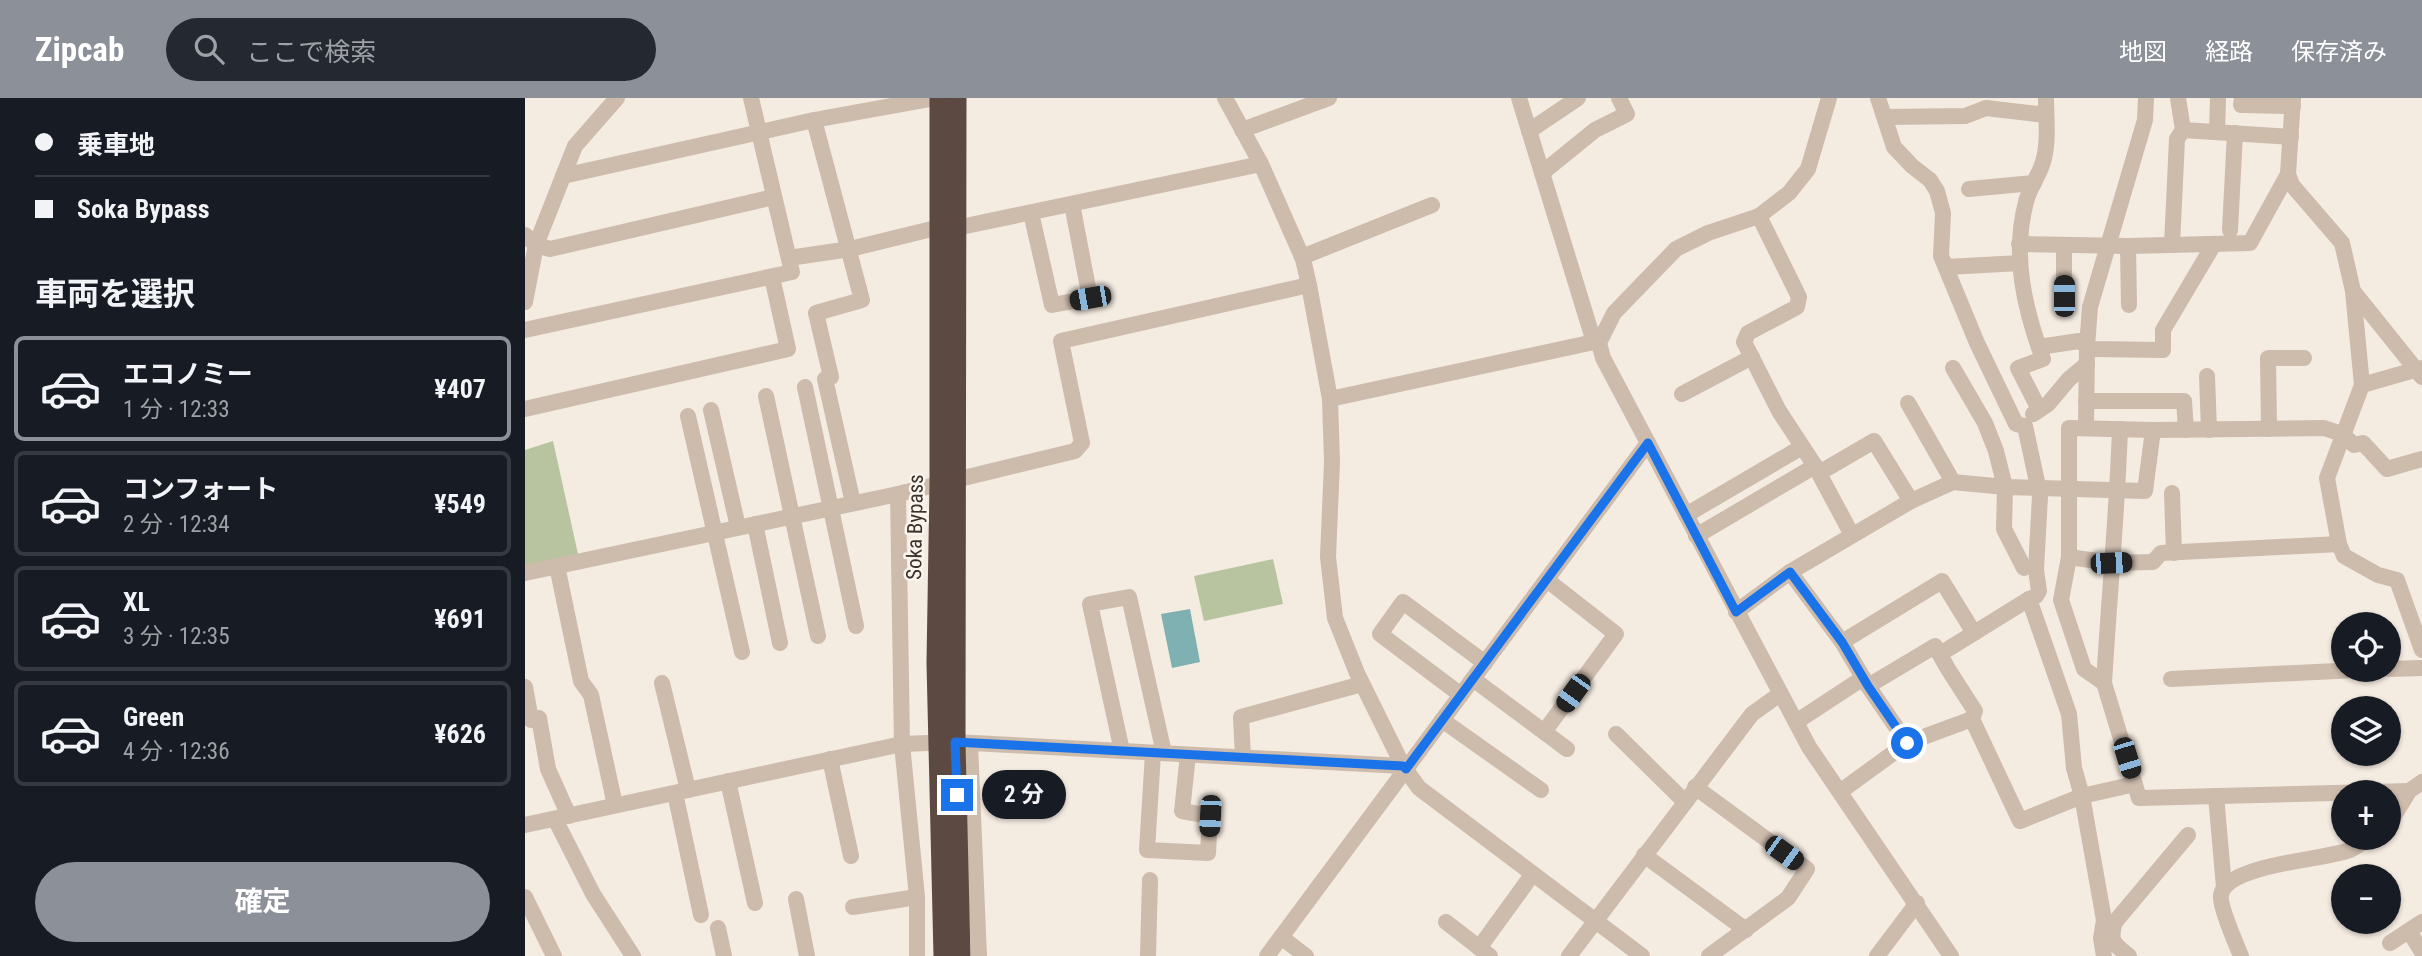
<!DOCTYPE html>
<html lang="ja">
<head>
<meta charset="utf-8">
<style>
	:root { --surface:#171b24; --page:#242831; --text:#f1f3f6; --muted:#9ea1a6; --line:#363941; --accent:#8c9099 }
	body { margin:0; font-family:"Roboto Condensed","Noto Sans JP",sans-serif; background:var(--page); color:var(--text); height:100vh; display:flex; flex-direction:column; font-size:26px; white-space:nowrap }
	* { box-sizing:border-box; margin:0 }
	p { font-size:23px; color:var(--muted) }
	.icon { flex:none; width:38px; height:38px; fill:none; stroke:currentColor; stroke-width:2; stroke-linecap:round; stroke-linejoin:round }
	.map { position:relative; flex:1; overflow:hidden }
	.panel { display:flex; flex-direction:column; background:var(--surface); width:525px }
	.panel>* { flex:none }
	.hud { display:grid; align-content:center; height:154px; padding:0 35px; background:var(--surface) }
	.tools { position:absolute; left:1806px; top:514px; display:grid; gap:14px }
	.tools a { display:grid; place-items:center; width:70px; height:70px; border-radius:50%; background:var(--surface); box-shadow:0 2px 5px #0004; font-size:35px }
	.end { position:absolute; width:32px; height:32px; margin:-16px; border:9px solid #1a73e8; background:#fff; box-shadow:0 0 0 4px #fff }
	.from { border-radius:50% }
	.bubble { position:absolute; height:49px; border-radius:24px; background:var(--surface); box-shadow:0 2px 5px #0004; font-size:23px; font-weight:700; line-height:49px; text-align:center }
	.car { position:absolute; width:21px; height:42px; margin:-21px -10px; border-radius:9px; box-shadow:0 0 5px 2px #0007; background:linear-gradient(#222 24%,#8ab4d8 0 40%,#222 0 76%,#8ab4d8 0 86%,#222 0) }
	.hud b { display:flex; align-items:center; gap:24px; height:66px; font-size:26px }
	.hud b+b { border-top:2px solid var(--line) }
	.hud i { width:18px; height:18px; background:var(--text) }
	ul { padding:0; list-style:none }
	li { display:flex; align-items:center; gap:21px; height:105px; margin:0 14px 10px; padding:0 21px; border:4px solid var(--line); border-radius:10px }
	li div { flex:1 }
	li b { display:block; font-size:26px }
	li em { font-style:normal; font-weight:700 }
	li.on { border-color:var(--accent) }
	li>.icon { width:63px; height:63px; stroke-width:1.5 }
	h2 { padding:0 35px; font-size:32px; line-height:84px }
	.cta { display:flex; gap:14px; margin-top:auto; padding:14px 35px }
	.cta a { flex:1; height:80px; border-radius:42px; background:var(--accent); color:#fff; font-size:28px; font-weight:700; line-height:80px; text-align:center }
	header { display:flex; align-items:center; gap:42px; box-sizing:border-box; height:98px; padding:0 35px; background:var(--accent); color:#fff }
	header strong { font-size:33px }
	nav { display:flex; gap:38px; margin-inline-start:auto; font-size:24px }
	.search { width:490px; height:63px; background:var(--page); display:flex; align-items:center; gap:18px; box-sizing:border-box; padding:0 24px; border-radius:38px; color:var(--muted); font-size:26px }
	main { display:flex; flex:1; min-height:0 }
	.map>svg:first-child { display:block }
	.green { fill:#b8c4a0 }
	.water { fill:#7fb0b2 }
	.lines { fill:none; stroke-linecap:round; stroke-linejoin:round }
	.minor { stroke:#cdbbac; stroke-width:16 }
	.highway { stroke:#5c4a42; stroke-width:21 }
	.route { stroke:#1a73e8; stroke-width:9 }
	.labels { text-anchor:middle; stroke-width:5; stroke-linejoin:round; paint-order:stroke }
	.street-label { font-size:21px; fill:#3b302b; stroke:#fbf5ee }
</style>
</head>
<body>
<header>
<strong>Zipcab</strong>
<div class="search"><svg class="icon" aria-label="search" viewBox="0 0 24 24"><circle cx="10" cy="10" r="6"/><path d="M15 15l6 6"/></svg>ここで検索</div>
<nav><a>地図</a><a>経路</a><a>保存済み</a></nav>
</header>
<main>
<section class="panel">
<div class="hud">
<b><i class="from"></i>乗車地</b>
<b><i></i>Soka Bypass</b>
</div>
<h2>車両を選択</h2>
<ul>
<li class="on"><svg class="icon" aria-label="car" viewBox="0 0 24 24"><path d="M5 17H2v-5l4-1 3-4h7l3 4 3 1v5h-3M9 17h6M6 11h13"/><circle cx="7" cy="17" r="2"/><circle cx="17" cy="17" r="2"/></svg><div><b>エコノミー</b><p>1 分 · 12:33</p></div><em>¥407</em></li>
<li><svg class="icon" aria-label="car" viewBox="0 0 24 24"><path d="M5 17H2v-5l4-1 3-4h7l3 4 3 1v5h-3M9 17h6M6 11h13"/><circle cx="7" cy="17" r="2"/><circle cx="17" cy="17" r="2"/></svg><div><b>コンフォート</b><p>2 分 · 12:34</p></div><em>¥549</em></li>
<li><svg class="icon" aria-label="car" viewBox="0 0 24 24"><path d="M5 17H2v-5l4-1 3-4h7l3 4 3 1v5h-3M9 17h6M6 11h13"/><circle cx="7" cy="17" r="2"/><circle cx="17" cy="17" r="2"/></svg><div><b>XL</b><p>3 分 · 12:35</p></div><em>¥691</em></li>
<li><svg class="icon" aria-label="car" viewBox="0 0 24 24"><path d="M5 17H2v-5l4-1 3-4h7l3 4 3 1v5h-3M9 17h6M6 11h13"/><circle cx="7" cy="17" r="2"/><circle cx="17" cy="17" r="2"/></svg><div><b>Green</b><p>4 分 · 12:36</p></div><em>¥626</em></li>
</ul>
<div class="cta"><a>確定</a></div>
</section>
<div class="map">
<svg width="1897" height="858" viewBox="0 0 1897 858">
	<rect width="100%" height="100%" fill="#f4ebe1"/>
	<g class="green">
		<path d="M28,343L53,456L0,469V352Z"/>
		<path d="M748,461L758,506L679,523L669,478Z"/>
	</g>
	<path class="water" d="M665,511L675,564L647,570L636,516Z"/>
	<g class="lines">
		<g class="minor">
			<path d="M700,0L736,66L778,161L784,187L805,301L807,364L803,459L810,520L832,575L878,668L894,690L1117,858"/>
			<path d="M994,0L1069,244"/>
			<path d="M1304,0L1283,71L1264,95L1234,118L1183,135L1151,151L1089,215L1074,245L1078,260L1284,649L1426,858"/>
			<path d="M1353,0L1369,49L1387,68L1405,82L1412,93L1418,115L1416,158L1452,245L1491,326L1500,328L1515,398L1511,472L1514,493L1511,498L1504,501L1544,616L1549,670L1557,698L1579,822L1576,840L1579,858"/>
			<path d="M1717,0L1716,7L1768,8"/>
			<path d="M1768,0L1763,76L1767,87L1817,145L1828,193L1897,279"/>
			<path d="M1360,19L1440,18L1461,10L1521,17"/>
			<path d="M289,22L337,202L291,215L306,279L300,281L328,405"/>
			<path d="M717,32L804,0"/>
			<path d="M1658,32L1766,39"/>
			<path d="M1004,33L1053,0"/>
			<path d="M1692,34L1693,0"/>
			<path d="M1017,75L1070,32L1102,16L1094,0"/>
			<path d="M38,78L289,22L411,0"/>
			<path d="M1444,91L1509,85"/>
			<path d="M506,115L527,207L565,200L547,106"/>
			<path d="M1234,118L1274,199L1272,209L1223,235L1219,244L1254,313L1290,368L1327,437"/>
			<path d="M431,130L736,66"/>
			<path d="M1705,132L1710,35"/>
			<path d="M0,137L11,147L25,151L249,99"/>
			<path d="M1494,146L1603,148L1725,145L1763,76"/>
			<path d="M1647,147L1652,41L1658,32L1653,0"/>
			<path d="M1603,148L1604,207"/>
			<path d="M777,159L907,107"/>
			<path d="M264,160L325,151L415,129"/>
			<path d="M1422,169L1495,165"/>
			<path d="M1828,193L1837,287L1802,380L1814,446L1819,458L1853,477L1872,482L1897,552"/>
			<path d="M1539,198V147"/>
			<path d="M0,204L11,147L50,48L92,0"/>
			<path d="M0,232L267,174L226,0"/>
			<path d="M1514,249L1554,243L1568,251L1638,252V232L1689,146"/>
			<path d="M1428,270L1460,325L1471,353L1480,389L1479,431L1499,470"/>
			<path d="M1682,278L1684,332"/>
			<path d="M1837,287L1897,270"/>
			<path d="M280,289L331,528"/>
			<path d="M1157,296L1227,259"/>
			<path d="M241,298L293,538"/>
			<path d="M805,301L1069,244L1074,245"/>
			<path d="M1561,303H1659L1661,332"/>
			<path d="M1383,305L1428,384"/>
			<path d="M0,311L263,251L247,179"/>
			<path d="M1514,311L1493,270L1518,261C1499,210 1487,157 1501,104C1504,90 1514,78 1518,64C1524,44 1521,21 1521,0"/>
			<path d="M186,312L213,429"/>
			<path d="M1508,316L1523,306L1544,281L1562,266"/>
			<path d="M163,318L217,554"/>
			<path d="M1561,330L1562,248L1565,209L1620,22L1621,0"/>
			<path d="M1744,331L1743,260H1779"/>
			<path d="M1294,375L1349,343L1386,403"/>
			<path d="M1647,395L1649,455"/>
			<path d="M373,396L377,646L392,799V858"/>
			<path d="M1161,417L1277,349"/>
			<path d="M230,426L255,545"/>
			<path d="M1171,438L1290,368"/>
			<path d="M1544,459L1586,465L1628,464L1636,455L1814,446"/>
			<path d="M32,468L56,583L66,597L90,707"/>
			<path d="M1265,474L1317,544L1343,588L1410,548L1423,571L1450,613L1447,621"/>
			<path d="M0,475L373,396L550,353L557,345L536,243L784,187"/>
			<path d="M1211,514L1265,474L1386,403L1428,384L1480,389L1620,393L1628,332"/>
			<path d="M1317,544L1417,483L1449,535"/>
			<path d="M1415,556L1504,501"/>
			<path d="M1864,571L1897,570"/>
			<path d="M948,581L1042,651"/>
			<path d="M1646,581L1831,572"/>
			<path d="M137,585L163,692"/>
			<path d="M1579,585C1584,501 1592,416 1595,331"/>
			<path d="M1343,588L1382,645"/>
			<path d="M0,589L6,622L14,620L23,671L44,718"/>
			<path d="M936,597L855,536L878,504L960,565"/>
			<path d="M917,622L1016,692"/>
			<path d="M1271,624L1338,580"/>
			<path d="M1019,634L1091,536L1022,482"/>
			<path d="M1091,636L1159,703"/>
			<path d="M445,646L454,858"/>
			<path d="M597,653L565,506L604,499L639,655"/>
			<path d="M628,655L622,752L683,755L685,718L657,713L663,657"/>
			<path d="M718,659L716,619L837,586"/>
			<path d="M305,661L326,758"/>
			<path d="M203,683L230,805"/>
			<path d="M1170,689L1282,771L1263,800L1184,858"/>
			<path d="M1316,693L1382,645L1447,621L1495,723L1557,698L1610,686"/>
			<path d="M1884,693L1614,700L1579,585L1559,571L1536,502L1544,459V330L1628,332L1799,330L1817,336L1829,347L1838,345L1862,371L1897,361"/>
			<path d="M150,695L176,817"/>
			<path d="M1691,698L1699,789"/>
			<path d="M30,721L68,796L108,858"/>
			<path d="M1864,726L1884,693L1897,684"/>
			<path d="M0,727L377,646L430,644L878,668"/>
			<path d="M1119,757L1221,832"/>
			<path d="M0,799L29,858"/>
			<path d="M271,801L282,858"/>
			<path d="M328,809L392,799"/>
			<path d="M921,824L965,858"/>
			<path d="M193,830L199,858"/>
			<path d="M1884,833L1897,854"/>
			<path d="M756,839L781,858"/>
			<path d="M1865,845L1897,824"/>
			<path d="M954,850L1007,777"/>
			<path d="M623,858L625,782"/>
			<path d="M742,858L1123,345"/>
			<path d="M1044,858L1227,616L1255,596"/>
			<path d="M1352,858L1392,805"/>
			<path d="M1604,858C1589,846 1584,844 1590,824L1663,737"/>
			<path d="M1716,858C1711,846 1694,807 1696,797C1701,766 1800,762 1825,752C1831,749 1838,744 1843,740"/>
		</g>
		<g class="highway">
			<path d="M415,0V385L412,565L419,858"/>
			<path d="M431,0L430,644L435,858"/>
		</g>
	</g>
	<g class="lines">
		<path class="route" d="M432,697L430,644L878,668L881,671L1123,345L1211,514L1265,474L1317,544L1343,588L1382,645"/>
	</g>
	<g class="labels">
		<g class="street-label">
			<text transform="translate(390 429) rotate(-89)" y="7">Soka Bypass</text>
		</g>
	</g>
</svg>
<div class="tools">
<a><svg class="icon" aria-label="locate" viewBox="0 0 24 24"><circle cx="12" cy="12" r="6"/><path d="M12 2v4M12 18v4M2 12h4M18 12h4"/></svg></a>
<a><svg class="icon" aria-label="layers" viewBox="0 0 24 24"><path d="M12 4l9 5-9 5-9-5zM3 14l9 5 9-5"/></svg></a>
<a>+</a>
<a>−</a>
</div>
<i class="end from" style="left:1382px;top:645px"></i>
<i class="end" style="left:432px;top:697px"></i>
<div class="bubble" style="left:457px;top:672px;width:84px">2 分</div>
<i class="car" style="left:1539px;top:198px;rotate:0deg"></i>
<i class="car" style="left:565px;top:200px;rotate:260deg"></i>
<i class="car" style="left:1586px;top:465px;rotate:88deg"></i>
<i class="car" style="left:1048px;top:595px;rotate:216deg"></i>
<i class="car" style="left:1602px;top:660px;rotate:163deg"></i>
<i class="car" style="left:685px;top:718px;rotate:183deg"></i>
<i class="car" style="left:1259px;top:755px;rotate:126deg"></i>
</div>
</main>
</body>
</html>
